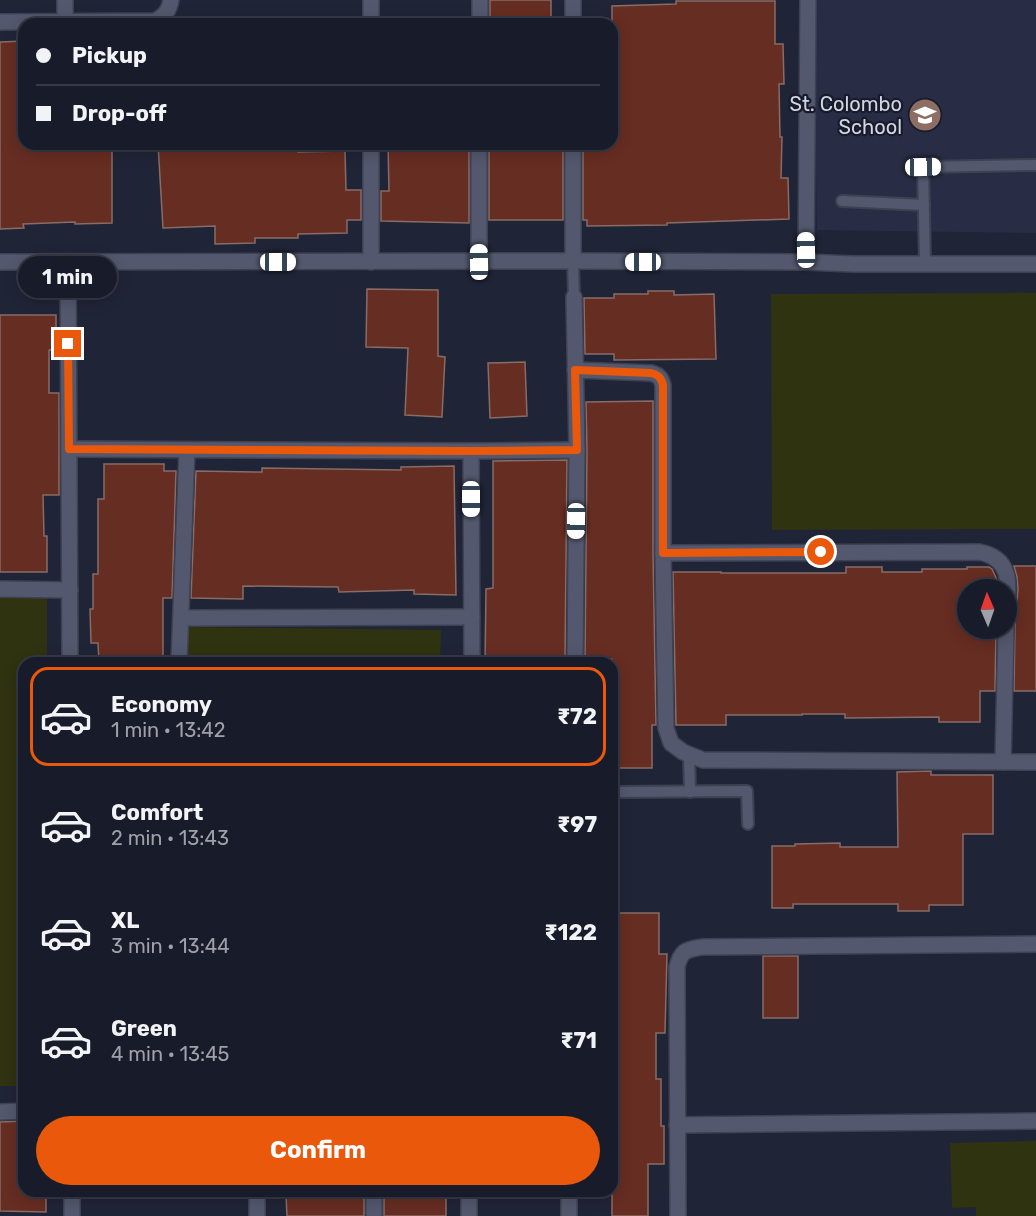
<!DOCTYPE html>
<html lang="en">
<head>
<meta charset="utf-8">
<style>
	:root { --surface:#181b29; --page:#212431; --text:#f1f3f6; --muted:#9fa1a8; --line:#363946; --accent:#ea580c }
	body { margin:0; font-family:Rubik,sans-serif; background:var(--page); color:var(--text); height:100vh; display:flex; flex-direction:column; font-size:22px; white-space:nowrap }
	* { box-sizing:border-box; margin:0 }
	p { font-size:20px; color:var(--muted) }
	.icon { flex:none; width:33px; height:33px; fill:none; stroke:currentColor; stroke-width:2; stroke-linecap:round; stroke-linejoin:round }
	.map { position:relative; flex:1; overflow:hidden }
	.sheet { position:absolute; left:18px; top:657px; width:600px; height:540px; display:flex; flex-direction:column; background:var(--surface); border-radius:18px; box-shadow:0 3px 15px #0003,0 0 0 2px var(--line) }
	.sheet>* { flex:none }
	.top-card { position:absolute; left:18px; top:18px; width:600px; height:132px; border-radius:18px; box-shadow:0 3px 15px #0003,0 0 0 2px var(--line); display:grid; align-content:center; height:132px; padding:0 18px; background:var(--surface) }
	.needle { width:39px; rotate:358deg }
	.controls { position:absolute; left:957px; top:579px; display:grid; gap:12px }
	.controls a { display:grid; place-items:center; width:60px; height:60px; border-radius:50%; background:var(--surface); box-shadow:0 3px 15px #0003,0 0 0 2px var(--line); font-size:30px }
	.end { position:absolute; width:27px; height:27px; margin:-14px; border:8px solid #ea580c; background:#fff; box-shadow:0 0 0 3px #fff }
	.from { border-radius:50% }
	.bubble { position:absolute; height:42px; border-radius:21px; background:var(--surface); box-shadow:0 3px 15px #0003,0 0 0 2px var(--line); font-size:20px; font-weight:700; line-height:42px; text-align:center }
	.car { position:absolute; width:18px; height:36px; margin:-18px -9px; border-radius:8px; box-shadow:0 0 4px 2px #0007; background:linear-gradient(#fff 24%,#345 0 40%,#fff 0 76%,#345 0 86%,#fff 0) }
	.top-card b { display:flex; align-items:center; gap:21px; height:57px; font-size:22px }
	.top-card b+b { border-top:2px solid var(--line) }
	.top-card i { width:15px; height:15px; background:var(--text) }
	ul { padding:10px 0 0; list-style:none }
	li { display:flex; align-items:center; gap:18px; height:99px; margin:0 12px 9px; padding:0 6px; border:3px solid transparent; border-radius:18px }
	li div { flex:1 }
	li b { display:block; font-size:22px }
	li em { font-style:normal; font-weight:700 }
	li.selected { border-color:var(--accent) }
	li>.icon { width:54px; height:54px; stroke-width:1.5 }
	.primary-button { display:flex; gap:12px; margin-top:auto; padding:12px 18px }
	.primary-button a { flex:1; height:69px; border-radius:36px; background:var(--accent); color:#fff; font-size:24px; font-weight:700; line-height:69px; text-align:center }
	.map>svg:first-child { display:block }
	.built { fill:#282d45 }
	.green { fill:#30330f }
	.building { fill:#662d22; stroke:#876c67; stroke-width:1.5 }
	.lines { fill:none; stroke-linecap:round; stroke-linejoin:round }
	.lane-casing { stroke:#3e4151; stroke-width:14 }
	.street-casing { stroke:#3e4151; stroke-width:18 }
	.lane { stroke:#53586e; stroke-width:10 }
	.street { stroke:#53586e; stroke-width:15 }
	.route { stroke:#ea580c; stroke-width:8 }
	.labels { text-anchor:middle; stroke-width:4.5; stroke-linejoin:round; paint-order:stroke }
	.poi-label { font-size:20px; fill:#d2d6e2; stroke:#171b2c; text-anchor:end }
</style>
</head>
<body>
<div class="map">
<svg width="1036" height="1216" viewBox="0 0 1036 1216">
	<rect width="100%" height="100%" fill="#202437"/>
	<path class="built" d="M813,0H1036V233L817,230Z"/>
	<g class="green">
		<path d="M1036,293V529L772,530L771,294Z"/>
		<path d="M0,593H47V663H24V1086H0Z"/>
		<path d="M185,627L441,630L440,663H184Z"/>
		<path d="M1036,1141V1216H976V1207L952,1208L950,1143Z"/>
	</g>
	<g class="building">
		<path d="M490,0H551V23L490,24Z"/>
		<path d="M676,1H775V44H783L784,84H779L780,137H782L781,178H788L789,219L667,223V225L587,226V220H583V144H612V6L676,4Z"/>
		<path d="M24,41V144H112V223L75,224V222L23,224L24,228L0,229V42Z"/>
		<path d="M158,144H298V152L345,151L346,190H361V220H347V233L298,234V238H255V243L215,244V226L163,228Z"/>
		<path d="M388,144H469V223L381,221V191H389Z"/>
		<rect x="489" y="144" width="74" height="76"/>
		<path d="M367,289L438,290V356L445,357L442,417L405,415L408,348L366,347Z"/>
		<path d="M648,291H674V295L714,294L716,359L614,360V354H585L584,298H614V294H648Z"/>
		<path d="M0,315H56V350H49V393H59V495H43L44,536H47V572H0Z"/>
		<path d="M525,362L527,416L490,418L488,363Z"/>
		<path d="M653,401V553L656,725H652V768H612V659H585L587,450L586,402Z"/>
		<path d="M567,460L565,658H550V663H485L486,589L493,588V461Z"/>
		<path d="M104,464H164V471H176L172,598H163V663H99L98,643H91L90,609H93V574H98V499H104Z"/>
		<path d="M454,466L456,595L414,594V590L339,592L338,587L243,586V599L191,598L196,471L262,472V468L401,470V467Z"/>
		<path d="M1014,566H1036V691H1014L1015,625L1018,589L1017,577Z"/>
		<path d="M846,567H882V572H922V569H967V567H989L992,569L997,580L998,590H968V628H996L995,691H980V722H939V717L845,718V714H802V715H726V725H676L673,572H721V573H846Z"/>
		<path d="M931,771V775H993V834H963V905H929V911H898V904H793V908H772V846H795V844L840,843V847H898L897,772Z"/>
		<path d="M612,913H659V954H667L665,1033H656V1079H661V1126H664V1164H648V1216H612Z"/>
		<rect x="763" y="956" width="35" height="62"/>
		<path d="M24,1121V1191H46V1212L0,1211V1122Z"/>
		<path d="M391,1191H446V1216H384V1196H391Z"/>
		<path d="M286,1196H364V1216H287Z"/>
	</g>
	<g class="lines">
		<g class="lane-casing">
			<g id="lane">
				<path d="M842,201L924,205"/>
				<path d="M573,261L574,297"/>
				<path d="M925,263L923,167L1036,165"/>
				<path d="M689,755L690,792"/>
				<path d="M612,792L747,791L748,824"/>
			</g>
		</g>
		<g class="street-casing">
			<g id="street">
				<path d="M371,0V24"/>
				<path d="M0,22L155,21C165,16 169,11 171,0"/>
				<path d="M65,22V0"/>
				<path d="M480,24V0"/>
				<path d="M573,24V0"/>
				<path d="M371,144V262"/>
				<path d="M573,261V144"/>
				<path d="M0,262L573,261L806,262L853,264H1036"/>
				<path d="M68,262L70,663"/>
				<path d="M479,262V144"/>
				<path d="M806,262L808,0"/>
				<path d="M574,297L577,450L575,663"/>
				<path d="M575,370L651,373C658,375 661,377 663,385V553L666,728L671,743L683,752L703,760L1036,762"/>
				<path d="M69,449L471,451L472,663"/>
				<path d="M471,451L577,450"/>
				<path d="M663,553L979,552C1017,559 1007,592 1006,622"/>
				<path d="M0,589L70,590"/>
				<path d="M181,618L472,617"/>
				<path d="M179,663L187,450"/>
				<path d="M1003,762L1006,628"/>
				<path d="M0,1112L24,1111"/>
				<path d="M677,1125L1036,1121"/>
				<path d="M72,1191V1216"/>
				<path d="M257,1191V1216"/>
				<path d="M469,1191V1216"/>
				<path d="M569,1191V1216"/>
				<path d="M374,1216V1191"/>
				<path d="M678,1216L677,967C681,950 686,950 702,947L1036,944"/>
			</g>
		</g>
		<use href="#lane" class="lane"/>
		<use href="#street" class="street"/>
	</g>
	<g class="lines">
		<path class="route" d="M68,344L69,449L471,451L577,450L575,370L651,373C658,375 661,377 663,385V553L821,552"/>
	</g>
	<defs>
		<g id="school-disc" transform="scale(1.725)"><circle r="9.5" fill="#8d6e63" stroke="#171b2c"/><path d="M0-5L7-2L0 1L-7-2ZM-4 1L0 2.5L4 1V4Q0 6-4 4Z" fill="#fff"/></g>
	</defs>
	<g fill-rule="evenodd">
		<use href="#school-disc" x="925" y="115"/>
	</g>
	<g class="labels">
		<g class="poi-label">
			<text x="902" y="111">St. Colombo<tspan x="902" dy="23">School</tspan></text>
		</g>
	</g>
</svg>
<div class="controls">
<a><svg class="needle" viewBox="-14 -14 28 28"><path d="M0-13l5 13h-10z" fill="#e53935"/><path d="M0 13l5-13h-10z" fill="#9fa1a8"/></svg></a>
</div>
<i class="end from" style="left:821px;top:552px"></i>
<i class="end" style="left:68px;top:344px"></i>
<div class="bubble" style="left:18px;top:256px;width:99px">1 min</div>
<i class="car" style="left:923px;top:167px;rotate:89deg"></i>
<i class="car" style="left:806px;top:250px;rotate:359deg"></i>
<i class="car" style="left:278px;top:262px;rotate:90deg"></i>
<i class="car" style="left:479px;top:262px;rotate:359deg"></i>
<i class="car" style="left:643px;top:262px;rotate:270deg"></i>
<i class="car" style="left:471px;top:499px;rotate:180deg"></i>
<i class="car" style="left:576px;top:521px;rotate:181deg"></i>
<div class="top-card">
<b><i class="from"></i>Pickup</b>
<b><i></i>Drop-off</b>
</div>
<section class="sheet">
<ul>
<li class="selected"><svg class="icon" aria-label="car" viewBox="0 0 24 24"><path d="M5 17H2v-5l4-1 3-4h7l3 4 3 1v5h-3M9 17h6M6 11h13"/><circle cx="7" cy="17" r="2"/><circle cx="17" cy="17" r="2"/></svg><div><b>Economy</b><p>1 min · 13:42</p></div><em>₹72</em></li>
<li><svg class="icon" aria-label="car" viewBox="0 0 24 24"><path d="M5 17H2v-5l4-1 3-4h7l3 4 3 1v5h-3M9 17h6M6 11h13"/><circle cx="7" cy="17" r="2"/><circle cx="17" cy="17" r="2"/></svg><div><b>Comfort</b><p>2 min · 13:43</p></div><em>₹97</em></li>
<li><svg class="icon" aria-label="car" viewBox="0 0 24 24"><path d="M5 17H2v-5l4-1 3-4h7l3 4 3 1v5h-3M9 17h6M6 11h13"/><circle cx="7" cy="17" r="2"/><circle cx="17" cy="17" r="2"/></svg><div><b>XL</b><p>3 min · 13:44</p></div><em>₹122</em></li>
<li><svg class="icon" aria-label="car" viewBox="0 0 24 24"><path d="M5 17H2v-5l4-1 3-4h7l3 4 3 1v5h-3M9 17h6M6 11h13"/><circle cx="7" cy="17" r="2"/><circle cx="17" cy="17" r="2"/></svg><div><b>Green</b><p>4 min · 13:45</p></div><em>₹71</em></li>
</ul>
<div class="primary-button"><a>Confirm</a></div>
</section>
</div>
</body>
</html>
